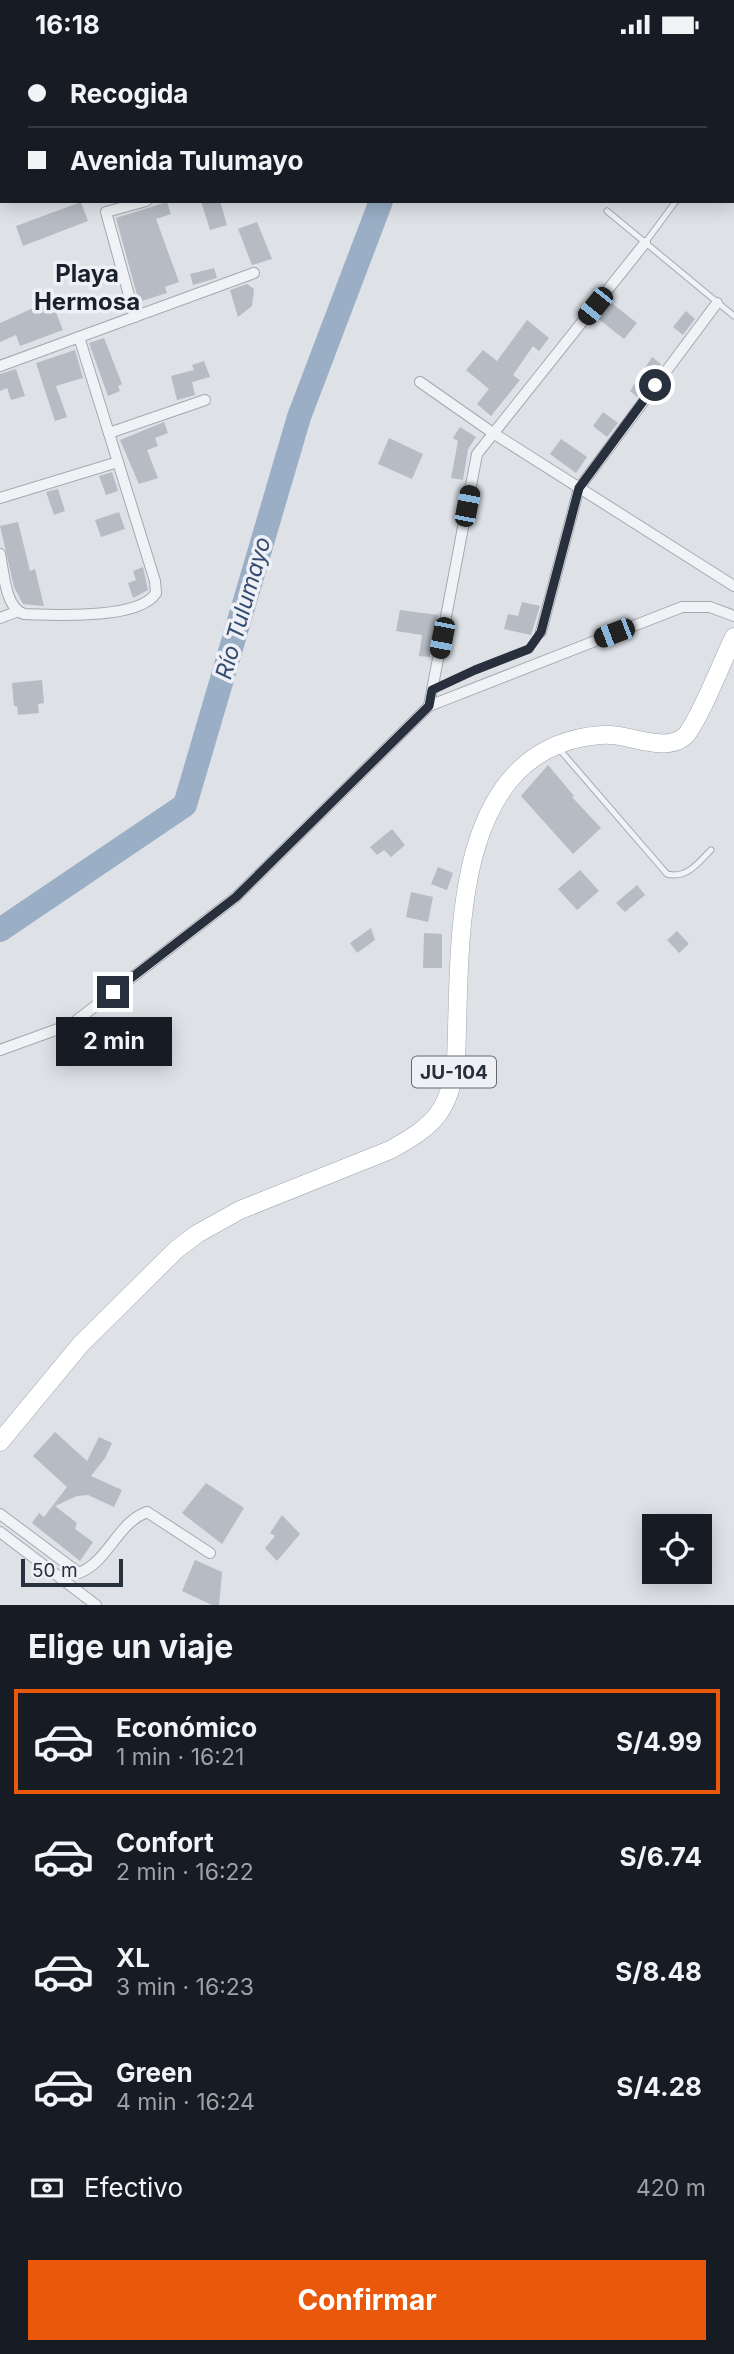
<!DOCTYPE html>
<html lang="es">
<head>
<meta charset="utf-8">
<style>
	:root { --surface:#171b24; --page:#242831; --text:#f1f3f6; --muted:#9ea1a6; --line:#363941; --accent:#ea580c }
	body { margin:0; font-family:Inter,sans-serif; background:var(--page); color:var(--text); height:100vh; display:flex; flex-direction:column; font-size:26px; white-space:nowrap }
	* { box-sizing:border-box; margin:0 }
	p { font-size:23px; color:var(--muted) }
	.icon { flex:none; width:38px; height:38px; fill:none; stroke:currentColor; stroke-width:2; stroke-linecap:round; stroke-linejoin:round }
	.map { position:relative; height:1556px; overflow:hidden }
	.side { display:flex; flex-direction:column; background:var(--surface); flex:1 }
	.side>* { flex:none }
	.hud { position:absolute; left:0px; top:0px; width:735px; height:154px; box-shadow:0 4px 18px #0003; display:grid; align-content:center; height:154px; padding:0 28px; background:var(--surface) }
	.fabs { position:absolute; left:642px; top:1465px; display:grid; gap:14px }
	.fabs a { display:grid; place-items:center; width:70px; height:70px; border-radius:0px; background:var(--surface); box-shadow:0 4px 18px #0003; font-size:35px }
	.scale { position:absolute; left:21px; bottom:18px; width:102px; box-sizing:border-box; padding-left:7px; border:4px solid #282f3d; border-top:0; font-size:19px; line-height:24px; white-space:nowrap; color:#282f3d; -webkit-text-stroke:5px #eef0f5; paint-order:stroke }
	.end { position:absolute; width:32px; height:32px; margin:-16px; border:9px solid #282f3d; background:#fff; box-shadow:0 0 0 4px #fff }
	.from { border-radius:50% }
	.bubble { position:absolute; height:49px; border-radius:0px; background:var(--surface); box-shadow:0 4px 18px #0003; font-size:23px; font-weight:700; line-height:49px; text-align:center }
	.car { position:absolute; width:21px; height:42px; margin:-21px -10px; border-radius:9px; box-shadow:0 0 5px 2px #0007; background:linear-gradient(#222 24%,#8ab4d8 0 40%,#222 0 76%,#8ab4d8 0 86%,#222 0) }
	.hud b { display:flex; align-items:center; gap:24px; height:66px; font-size:26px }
	.hud b+b { border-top:2px solid var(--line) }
	.hud i { width:18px; height:18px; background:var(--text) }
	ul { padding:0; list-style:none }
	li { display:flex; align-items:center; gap:21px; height:105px; margin:0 14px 10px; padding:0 14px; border:4px solid transparent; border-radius:0px }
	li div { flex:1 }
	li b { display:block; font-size:26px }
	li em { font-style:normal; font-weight:700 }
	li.current { border-color:var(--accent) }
	li>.icon { width:63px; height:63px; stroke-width:1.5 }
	h2 { padding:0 28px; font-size:32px; line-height:84px }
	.pay { display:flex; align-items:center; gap:18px; height:77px; padding:0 28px; font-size:26px }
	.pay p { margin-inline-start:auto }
	.button { display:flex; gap:14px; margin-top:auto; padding:14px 28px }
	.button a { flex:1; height:80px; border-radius:0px; background:var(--accent); color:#fff; font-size:28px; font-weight:700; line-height:80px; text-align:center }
	.status { display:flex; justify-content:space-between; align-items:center; height:49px; padding:0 35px; background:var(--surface); direction:ltr }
	.status svg { height:19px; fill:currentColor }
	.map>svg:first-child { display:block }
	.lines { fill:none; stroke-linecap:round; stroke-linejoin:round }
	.stream { stroke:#9aafc6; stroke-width:4.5 }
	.river { stroke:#9aafc6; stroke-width:24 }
	.building { fill:#b6bbc4 }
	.lane-casing { stroke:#a4a9b1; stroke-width:7 }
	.street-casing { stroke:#a4a9b1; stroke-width:12 }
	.primary-casing { stroke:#9ea6b2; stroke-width:19 }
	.lane { stroke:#f1f2f6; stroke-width:5 }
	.street { stroke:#f1f2f6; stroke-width:10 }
	.primary { stroke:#fff; stroke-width:18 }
	.route { stroke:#282f3d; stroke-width:9 }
	.labels { text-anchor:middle; stroke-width:7; stroke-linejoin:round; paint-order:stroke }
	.shield { fill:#eef0f5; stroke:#636974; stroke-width:2 }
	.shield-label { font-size:19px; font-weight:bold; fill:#282f3d }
	.water-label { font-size:23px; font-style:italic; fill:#344d70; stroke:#eef0f5 }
	.quarter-label { font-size:24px; font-weight:bold; fill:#1a212e; stroke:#eef0f5 }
</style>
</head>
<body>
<div class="status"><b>16:18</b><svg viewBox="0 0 49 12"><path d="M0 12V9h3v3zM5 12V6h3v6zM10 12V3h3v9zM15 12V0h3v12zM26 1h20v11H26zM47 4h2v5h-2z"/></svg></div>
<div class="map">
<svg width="734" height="1556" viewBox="0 0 734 1556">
	<rect width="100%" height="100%" fill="#dee2e7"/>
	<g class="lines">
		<g class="stream">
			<path d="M486,0L490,2"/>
			<path d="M733,127H734"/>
		</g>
		<g class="river">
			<path d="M472,2L473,0"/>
			<path d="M0,881L185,756L299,368L381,152"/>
		</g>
	</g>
	<g class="building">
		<path d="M201,152H220L227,176L210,181Z"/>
		<path d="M81,153L88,172L23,197L16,177Z"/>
		<path d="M167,153L171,165L156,170L179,233L165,238L167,244L139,253L116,169Z"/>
		<path d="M257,173L272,210L252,216L238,180Z"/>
		<path d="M214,219L217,229L193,236L190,225Z"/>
		<path d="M247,235L254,240L252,257L238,268L230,241Z"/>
		<path d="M51,251L63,281L20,297L16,286L0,293V274Z"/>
		<path d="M609,252L637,274L624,290L596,268Z"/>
		<path d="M686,262L695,270L683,286L673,278Z"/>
		<path d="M527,271L549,289L539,302L533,297L513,326L520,331L491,367L477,355L489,340L466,321L483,301L497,312Z"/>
		<path d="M104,289L122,335L118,337L120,342L108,347L89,294Z"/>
		<path d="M75,301L83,329L56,337L67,368L55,372L36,314Z"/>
		<path d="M652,308L661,315L637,348L630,342Z"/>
		<path d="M204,312L210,328L192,333L195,346L177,351L171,327L194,321L192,316Z"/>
		<path d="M16,320L25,347L11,351L7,339L0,342V325Z"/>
		<path d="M603,363L618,374L607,388L593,377Z"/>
		<path d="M164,373L168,384L155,389L158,397L147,401L158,429L139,435L120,391Z"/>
		<path d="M460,378L476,388L468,400L463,431L451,429L458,392L453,389Z"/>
		<path d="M389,389L423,405L412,430L378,415Z"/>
		<path d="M561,390L587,408L576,424L550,405Z"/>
		<path d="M112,423L118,442L106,446L99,427Z"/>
		<path d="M58,440L65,462L54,466L46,443Z"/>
		<path d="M119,463L125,480L101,488L95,471Z"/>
		<path d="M18,473L30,522L35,520L44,557L23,555L14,538L0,477Z"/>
		<path d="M143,518L148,541L133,549L128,534L136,531L133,522Z"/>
		<path d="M522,553L540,557L531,586L504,580L508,565L518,567Z"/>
		<path d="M400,561L438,566L430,608L419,607L422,586L396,582Z"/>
		<path d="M42,631L44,654L38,655L39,664L18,666L17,657H14L12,634Z"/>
		<path d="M548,716L574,747L572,748L601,779L573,805L521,747Z"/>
		<path d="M392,780L405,796L391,808L384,801L377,806L370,798Z"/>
		<path d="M438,818L453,824L447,841L431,835Z"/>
		<path d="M580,821L599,842L577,861L558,840Z"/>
		<path d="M637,836L645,846L625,863L616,854Z"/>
		<path d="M411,843L433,848L428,873L406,868Z"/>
		<path d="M371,879L375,891L357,904L350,894Z"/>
		<path d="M677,882L689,895L679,904L667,891Z"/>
		<path d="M424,884L442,885V919H423Z"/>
		<path d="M55,1383L87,1412L99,1388L112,1394L105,1409L91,1427L122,1441L114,1458L88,1446L77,1447L55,1457L77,1474L75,1480L93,1493L80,1512L32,1474L39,1464L44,1468L67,1438L33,1407Z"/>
		<path d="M206,1434L244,1459L222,1495L182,1464Z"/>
		<path d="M282,1466L300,1485L277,1512L265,1499L275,1487L270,1484Z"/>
		<path d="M195,1511L222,1523L219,1556H212L182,1542Z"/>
	</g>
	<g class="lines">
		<g class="lane-casing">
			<g id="lane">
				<path d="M607,162L734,267"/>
				<path d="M645,194L676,152"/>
				<path d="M432,641L475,621L529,600L541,583"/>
				<path d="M560,701L667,825C687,830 698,814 711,801"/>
			</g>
		</g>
		<g class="street-casing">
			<g id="street">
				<path d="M129,2L131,0"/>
				<path d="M0,112L2,110"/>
				<path d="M135,268L106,163L146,152"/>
				<path d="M0,317L254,224"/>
				<path d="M420,333L493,384L734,537"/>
				<path d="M109,384L205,351"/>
				<path d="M0,449L118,413"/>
				<path d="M0,505C4,523 5,559 24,565C54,566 139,571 156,544L155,532L79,288"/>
				<path d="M0,569L16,563"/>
				<path d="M541,583L579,439L717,254"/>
				<path d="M429,657L682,558H710L734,567"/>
				<path d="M0,1001L72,975L236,848L429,657L477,405L645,194"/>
				<path d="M0,1465L79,1524C109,1512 117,1474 147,1463L210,1504"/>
				<path d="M0,1483L96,1556"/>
			</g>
		</g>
		<g class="primary-casing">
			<path id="primary" d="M0,1393L81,1295L177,1200L197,1185L240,1161L390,1101C435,1076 449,1063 456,1011C461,905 447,713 585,688C593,687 603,685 611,686C633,687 665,703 684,688C697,677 724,608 734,588"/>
		</g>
		<use href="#lane" class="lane"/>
		<use href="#street" class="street"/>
		<use href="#primary" class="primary"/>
	</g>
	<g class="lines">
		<path class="route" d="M113,943L236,848L429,657L432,641L475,621L529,600L541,583L579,439L655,336"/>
	</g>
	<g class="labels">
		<rect class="shield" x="412" y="1007.5" width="84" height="31" rx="5"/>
		<g class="shield-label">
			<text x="454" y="1030">JU-104</text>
		</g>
		<g class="water-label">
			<text transform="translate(243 559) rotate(-74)" y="8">Río Tulumayo</text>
		</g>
		<g class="quarter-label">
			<text x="87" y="233">Playa<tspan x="87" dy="28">Hermosa</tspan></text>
		</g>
	</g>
</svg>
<div class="fabs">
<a><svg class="icon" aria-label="locate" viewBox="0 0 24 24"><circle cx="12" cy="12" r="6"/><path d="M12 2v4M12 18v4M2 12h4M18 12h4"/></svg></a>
</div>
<div class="scale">50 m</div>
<i class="end from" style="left:655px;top:336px"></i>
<i class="end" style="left:113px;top:943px"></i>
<div class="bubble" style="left:56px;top:968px;width:116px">2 min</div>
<i class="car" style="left:595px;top:257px;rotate:219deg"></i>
<i class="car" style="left:467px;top:457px;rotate:11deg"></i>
<i class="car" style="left:614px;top:584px;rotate:249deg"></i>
<i class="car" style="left:442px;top:589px;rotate:191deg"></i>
<div class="hud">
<b><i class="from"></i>Recogida</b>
<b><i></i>Avenida Tulumayo</b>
</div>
</div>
<section class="side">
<h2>Elige un viaje</h2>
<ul>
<li class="current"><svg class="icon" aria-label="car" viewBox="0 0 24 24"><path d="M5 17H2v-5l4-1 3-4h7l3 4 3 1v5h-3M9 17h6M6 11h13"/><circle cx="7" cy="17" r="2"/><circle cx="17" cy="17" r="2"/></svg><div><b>Económico</b><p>1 min · 16:21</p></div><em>S/4.99</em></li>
<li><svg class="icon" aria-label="car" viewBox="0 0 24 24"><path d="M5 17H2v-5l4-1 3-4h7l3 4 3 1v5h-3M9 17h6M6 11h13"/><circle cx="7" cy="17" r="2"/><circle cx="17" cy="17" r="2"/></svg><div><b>Confort</b><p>2 min · 16:22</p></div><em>S/6.74</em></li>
<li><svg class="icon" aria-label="car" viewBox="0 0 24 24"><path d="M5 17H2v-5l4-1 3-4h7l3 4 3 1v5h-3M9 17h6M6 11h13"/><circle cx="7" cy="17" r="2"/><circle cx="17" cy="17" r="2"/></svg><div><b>XL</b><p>3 min · 16:23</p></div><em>S/8.48</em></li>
<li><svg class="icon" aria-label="car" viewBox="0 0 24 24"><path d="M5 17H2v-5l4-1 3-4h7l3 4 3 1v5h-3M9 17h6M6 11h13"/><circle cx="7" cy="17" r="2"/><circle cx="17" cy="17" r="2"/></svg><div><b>Green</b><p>4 min · 16:24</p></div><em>S/4.28</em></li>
</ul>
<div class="pay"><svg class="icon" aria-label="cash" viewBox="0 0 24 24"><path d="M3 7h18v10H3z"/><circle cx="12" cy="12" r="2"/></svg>Efectivo<p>420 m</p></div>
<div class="button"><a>Confirmar</a></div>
</section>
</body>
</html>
